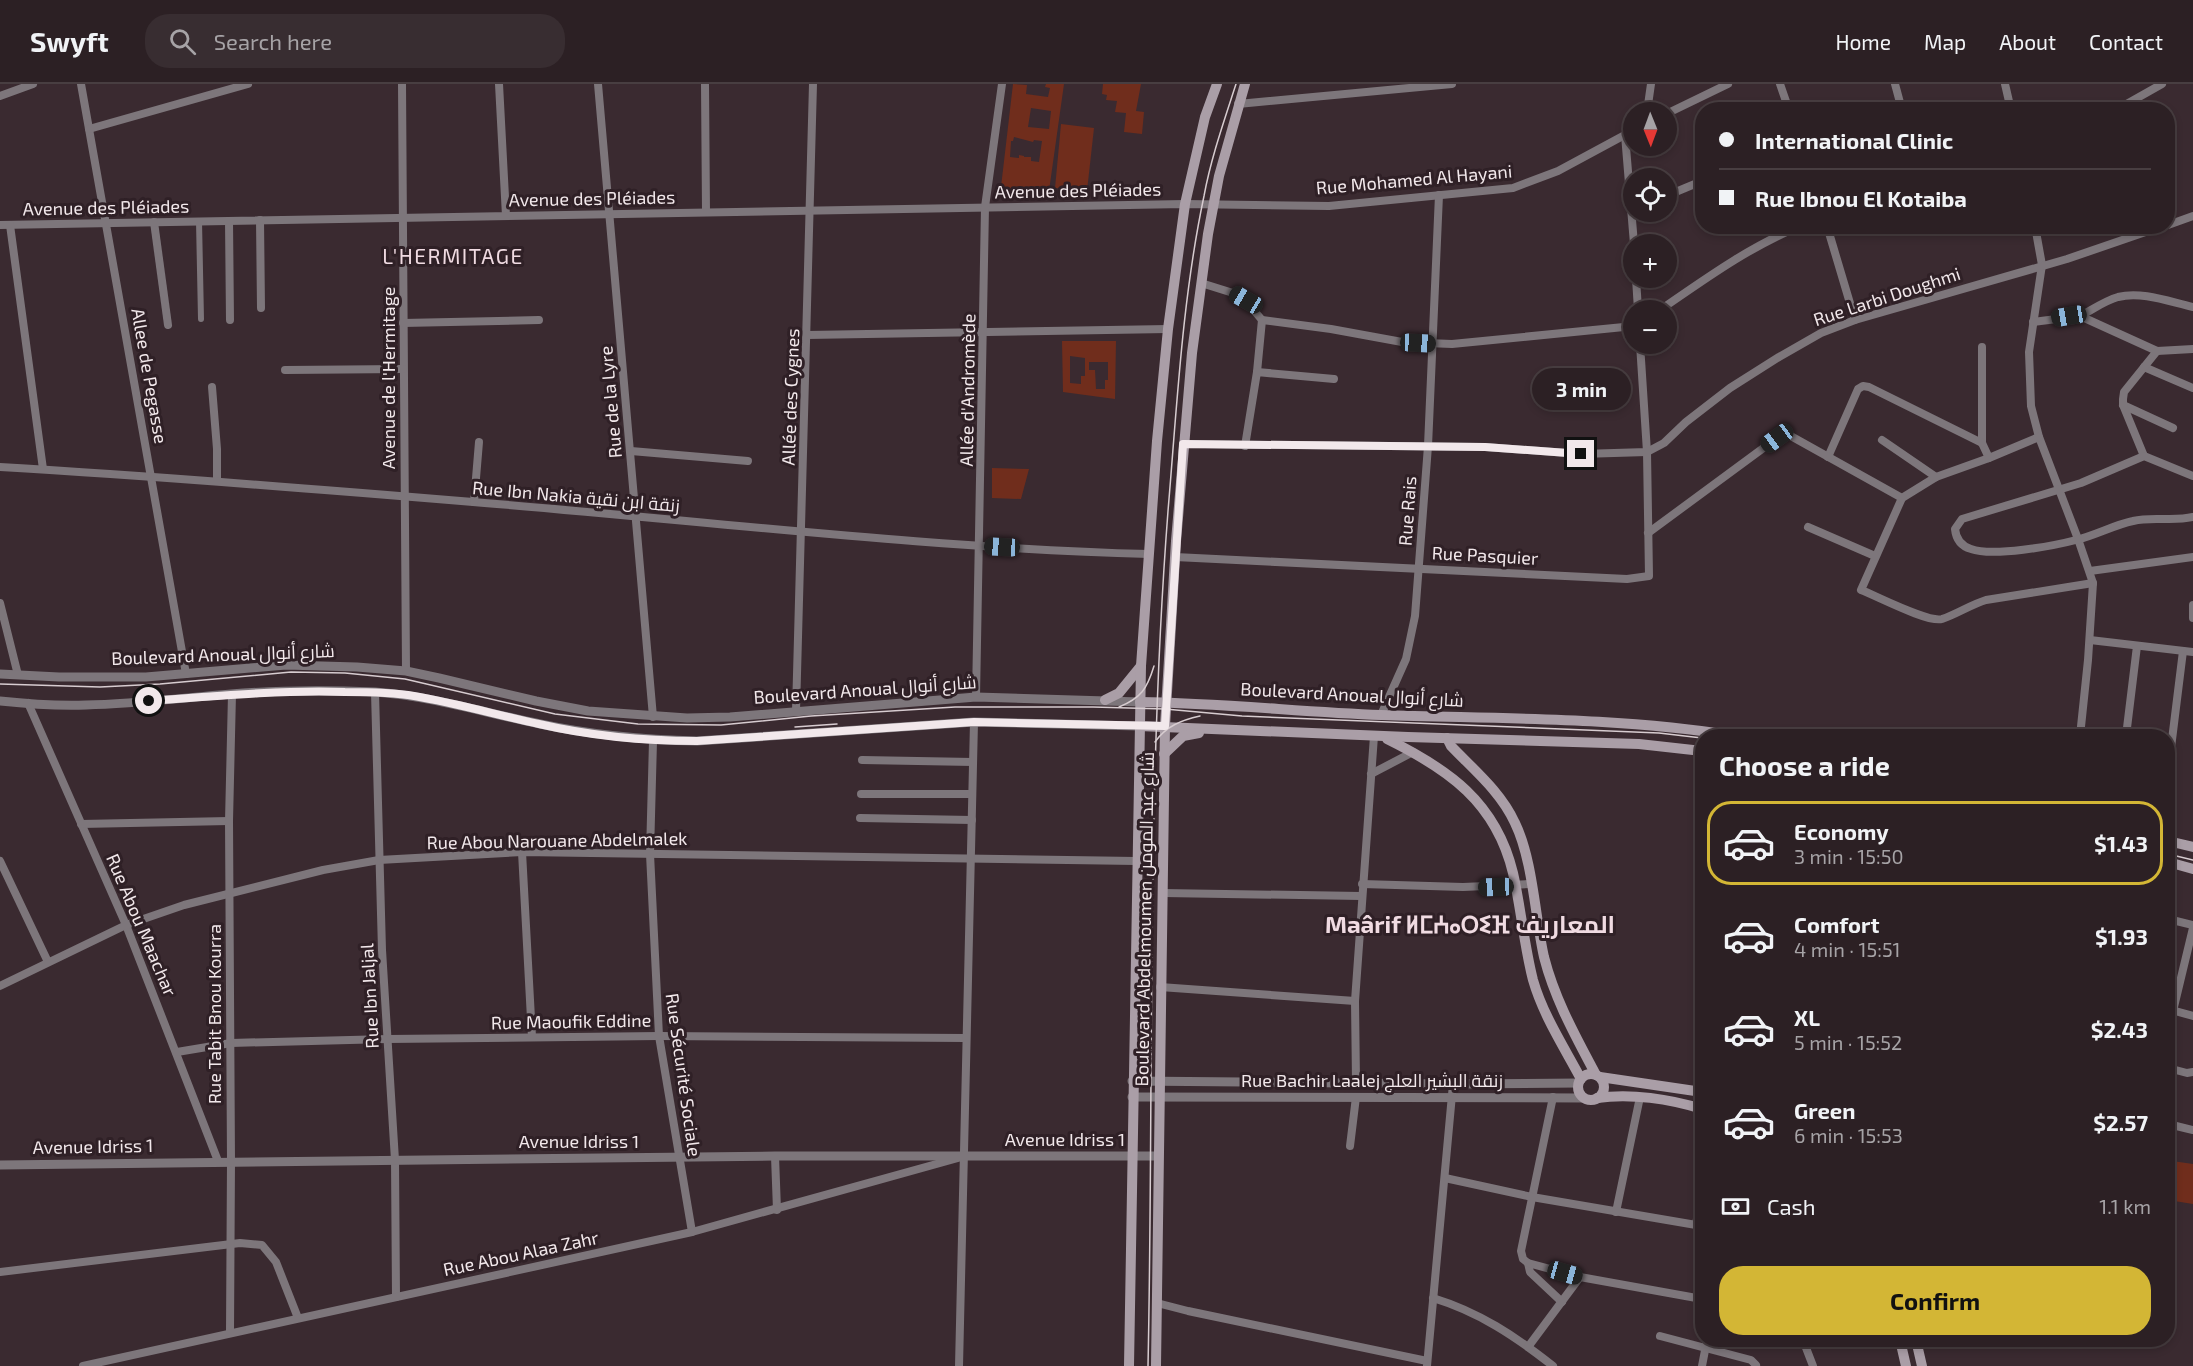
<!DOCTYPE html>
<html lang="en">
<head>
<meta charset="utf-8">
<style>
	:root { --surface:#2c2024; --page:#382d31; --text:#f1f3f6; --muted:#a6a3a6; --line:#483e41; --accent:#d3b635 }
	body { margin:0; font-family:"Exo 2",Cairo,"Noto Sans Tifinagh",sans-serif; background:var(--page); color:var(--text); height:100vh; display:flex; flex-direction:column; font-size:22px; white-space:nowrap }
	* { box-sizing:border-box; margin:0 }
	p { font-size:20px; color:var(--muted) }
	.icon { flex:none; width:33px; height:33px; fill:none; stroke:currentColor; stroke-width:2; stroke-linecap:round; stroke-linejoin:round }
	.map { position:relative; flex:1; overflow:hidden }
	.panel { position:absolute; left:1695px; top:645px; width:480px; height:618px; display:flex; flex-direction:column; background:var(--surface); border-radius:24px; box-shadow:0 3px 9px #0003,0 0 0 2px var(--line) }
	.panel>* { flex:none }
	.top-card { position:absolute; left:1695px; top:18px; width:480px; height:132px; border-radius:24px; box-shadow:0 3px 9px #0003,0 0 0 2px var(--line); display:grid; align-content:center; height:132px; padding:0 24px; background:var(--surface) }
	.needle { width:39px; rotate:179deg }
	.controls { position:absolute; left:1623px; top:18px; display:grid; gap:12px }
	.controls a { display:grid; place-items:center; width:54px; height:54px; border-radius:50%; background:var(--surface); box-shadow:0 3px 9px #0003,0 0 0 2px var(--line); font-size:30px }
	.end { position:absolute; width:27px; height:27px; margin:-14px; border:8px solid #f2e8eb; background:#111; box-shadow:0 0 0 3px #111 }
	.from { border-radius:50% }
	.bubble { position:absolute; height:42px; border-radius:21px; background:var(--surface); box-shadow:0 3px 9px #0003,0 0 0 2px var(--line); font-size:20px; font-weight:700; line-height:42px; text-align:center }
	.car { position:absolute; width:18px; height:36px; margin:-18px -9px; border-radius:8px; box-shadow:0 0 4px 2px #0007; background:linear-gradient(#222 24%,#8ab4d8 0 40%,#222 0 76%,#8ab4d8 0 86%,#222 0) }
	.top-card b { display:flex; align-items:center; gap:21px; height:57px; font-size:22px }
	.top-card b+b { border-top:2px solid var(--line) }
	.top-card i { width:15px; height:15px; background:var(--text) }
	ul { padding:0; list-style:none }
	li { display:flex; align-items:center; gap:18px; height:84px; margin:0 12px 9px; padding:0 12px; border:3px solid transparent; border-radius:24px }
	li div { flex:1 }
	li b { display:block; font-size:22px }
	li em { font-style:normal; font-weight:700 }
	li.selected { border-color:var(--accent) }
	li>.icon { width:54px; height:54px; stroke-width:1.5 }
	h2 { padding:0 24px; font-size:27px; line-height:72px }
	.pay { display:flex; align-items:center; gap:15px; height:66px; padding:0 24px; font-size:22px }
	.pay p { margin-inline-start:auto }
	.action { display:flex; gap:12px; margin-top:auto; padding:12px 24px }
	.action a { flex:1; height:69px; border-radius:24px; background:var(--accent); color:#111; font-size:24px; font-weight:700; line-height:69px; text-align:center }
	header { display:flex; align-items:center; gap:36px; box-sizing:border-box; height:84px; padding:0 30px; background:var(--surface); border-bottom:2px solid var(--line) }
	header strong { font-size:28px }
	nav { display:flex; gap:33px; margin-inline-start:auto; font-size:21px }
	.search { width:420px; height:54px; background:var(--page); display:flex; align-items:center; gap:15px; box-sizing:border-box; padding:0 21px; border-radius:24px; color:var(--muted); font-size:22px }
	.map>svg:first-child { display:block }
	.green { fill:#702d1c; fill-rule:evenodd }
	.lines { fill:none; stroke-linecap:round; stroke-linejoin:round }
	.pedestrian { stroke:#7d767b; stroke-width:6 }
	.minor { stroke:#7d767b; stroke-width:8 }
	.tertiary { stroke:#7d767b; stroke-width:9 }
	.secondary { stroke:#aa9ea7; stroke-width:10 }
	.tram { stroke:#d7ccd0; stroke-width:1.5 }
	.route { stroke:#f2e8eb; stroke-width:8 }
	.labels { text-anchor:middle; stroke-width:6; stroke-linejoin:round; paint-order:stroke }
	.street-label { font-size:18px; fill:#f2e8eb; stroke:#2f2026 }
	.quarter-label { font-size:21px; letter-spacing:1.5px; fill:#f0dbe2; stroke:#2f2026 }
	.district-label { font-size:24px; font-weight:bold; fill:#f0dbe2; stroke:#2f2026 }
</style>
</head>
<body>
<header>
<strong>Swyft</strong>
<div class="search"><svg class="icon" aria-label="search" viewBox="0 0 24 24"><circle cx="10" cy="10" r="6"/><path d="M15 15l6 6"/></svg>Search here</div>
<nav><a>Home</a><a>Map</a><a>About</a><a>Contact</a></nav>
</header>
<div class="map">
<svg width="2193" height="1282" viewBox="0 0 2193 1282">
	<rect width="100%" height="100%" fill="#3a2a30"/>
	<g class="green">
		<path d="M1013,0L1027,1L1026,10L1048,13L1050,4L1045,3L1046,0H1064L1048,114H1010L1001,103ZM1031,24L1051,27L1049,45L1028,43ZM1014,53L1033,58L1034,56L1042,57L1039,78L1031,77V73H1024V72L1019,71V74L1010,73L1011,57H1013Z"/>
		<path d="M1103,0H1141L1136,27L1144,28L1142,50L1124,48L1126,29L1115,28L1117,17L1106,16L1107,11L1102,10Z"/>
		<path d="M1061,40L1094,44L1087,107L1055,104Z"/>
		<path d="M1062,257H1116L1115,315L1063,308ZM1070,272L1085,274V292H1081V300L1070,299ZM1089,278H1108V296H1105V305H1096L1095,286H1089Z"/>
		<path d="M992,384L1029,385L1021,415L992,414Z"/>
		<path d="M2172,1077L2193,1080V1120L2168,1116Z"/>
	</g>
	<g class="lines">
		<path class="pedestrian" d="M199,137L201,235"/>
		<g class="minor">
			<path d="M81,0L186,590"/>
			<path d="M402,0L406,587"/>
			<path d="M499,0L506,132"/>
			<path d="M598,0L653,633"/>
			<path d="M705,0L706,128"/>
			<path d="M1780,0L1789,26"/>
			<path d="M1895,0L1902,26"/>
			<path d="M2005,0L2011,26"/>
			<path d="M0,12L33,0"/>
			<path d="M1238,20L1452,0"/>
			<path d="M2116,26L2162,0"/>
			<path d="M1647,28L1651,0"/>
			<path d="M1666,30L1728,0"/>
			<path d="M89,45L248,0"/>
			<path d="M1625,51L1634,160"/>
			<path d="M1666,112L1702,97"/>
			<path d="M260,136L261,224"/>
			<path d="M229,137L230,236"/>
			<path d="M154,138L168,241"/>
			<path d="M0,141L1185,120L1329,122L1513,104L1558,87L1634,46"/>
			<path d="M10,141L43,385"/>
			<path d="M2168,141L2193,132"/>
			<path d="M1827,142L1855,236"/>
			<path d="M2035,142L2042,181L2029,268L2031,322L2039,353L2078,455L2093,499L2088,576L2080,652"/>
			<path d="M1636,194L1638,226"/>
			<path d="M1201,199L1233,209L1246,217L1262,236L1331,245L1402,258L1452,260L1634,242"/>
			<path d="M1660,226C1705,195 1749,163 1800,142"/>
			<path d="M2080,232C2092,226 2104,217 2118,213C2142,207 2170,218 2193,223"/>
			<path d="M2033,238L2080,232L2157,267"/>
			<path d="M403,239L539,236"/>
			<path d="M807,251L1168,245"/>
			<path d="M1982,263V359L1989,374"/>
			<path d="M2144,283L2193,304"/>
			<path d="M285,286L403,285"/>
			<path d="M1257,288L1262,236"/>
			<path d="M212,303L217,365V397"/>
			<path d="M2123,321L2173,344"/>
			<path d="M2039,353L1989,374L1936,393L1902,414L1861,506C1877,512 1928,539 1942,535C1957,530 1970,521 1986,516L2093,499"/>
			<path d="M1882,356L1936,393"/>
			<path d="M1183,360L1485,363L1581,370L1647,368L1664,359L1686,338L1730,304L1779,273L1821,249L1855,236L2067,175L2163,142"/>
			<path d="M1245,362L1257,288L1334,295"/>
			<path d="M631,367L748,377"/>
			<path d="M2144,372L2123,321V315L2124,308L2157,267L2193,265"/>
			<path d="M1828,373L1858,305L1863,302L1869,303L1982,359"/>
			<path d="M0,383C158,392 316,405 473,418C698,436 923,464 1149,470"/>
			<path d="M2193,392L2144,372L2081,399L1962,435L1955,445C1956,455 1961,462 1971,465C1993,473 2053,462 2076,456C2096,451 2114,441 2133,437C2153,432 2173,438 2193,433"/>
			<path d="M474,418L479,358"/>
			<path d="M1808,443L1875,472"/>
			<path d="M1648,449L1777,354L1789,351L1902,414"/>
			<path d="M1175,473L1627,495L1649,492L1647,368L1640,260"/>
			<path d="M2090,487L2193,473"/>
			<path d="M0,519L18,591"/>
			<path d="M2193,521V534"/>
			<path d="M2090,556L2193,568"/>
			<path d="M375,608L382,866L395,1076L396,1213"/>
			<path d="M976,613L985,123L1002,0"/>
			<path d="M28,619L126,841L218,1077"/>
			<path d="M796,627L813,0"/>
			<path d="M1381,631L1406,575L1415,532L1428,362L1439,111"/>
			<path d="M2126,652L2137,562"/>
			<path d="M653,657L650,770L659,952L692,1148"/>
			<path d="M862,676L973,678"/>
			<path d="M2168,688L2183,567"/>
			<path d="M1371,690L1413,668"/>
			<path d="M861,710H972"/>
			<path d="M860,734L972,736"/>
			<path d="M81,740L229,737"/>
			<path d="M522,768L532,953"/>
			<path d="M0,777L48,878"/>
			<path d="M1362,800L1463,803L1531,800"/>
			<path d="M1163,809L1361,812"/>
			<path d="M2168,835L2193,841"/>
			<path d="M0,902L126,841L184,821L323,786L379,776L522,768L1136,777"/>
			<path d="M1160,903L1355,917"/>
			<path d="M2168,925L2193,932"/>
			<path d="M2173,927L2193,844"/>
			<path d="M177,968L231,959L388,955L659,952L966,954"/>
			<path d="M2168,984L2187,989L2193,988"/>
			<path d="M1356,998L1355,917L1374,652"/>
			<path d="M1553,1013L1521,1167L1523,1175L1528,1179L1530,1188L1562,1218"/>
			<path d="M2168,1040L2193,1046"/>
			<path d="M1350,1062L1356,1013"/>
			<path d="M775,1072L777,1126"/>
			<path d="M1445,1094L1532,1113L1702,1142"/>
			<path d="M1616,1128L1640,1013"/>
			<path d="M1696,1141L1702,1101"/>
			<path d="M1528,1179L1580,1193L1702,1215"/>
			<path d="M0,1188L240,1159L262,1161L276,1178L298,1234"/>
			<path d="M1433,1214C1479,1228 1515,1252 1553,1282"/>
			<path d="M1157,1219L1188,1227L1427,1277"/>
			<path d="M230,1249L231,1077L229,737L232,610"/>
			<path d="M1660,1252L1751,1276L1756,1281"/>
			<path d="M1803,1256L1813,1282"/>
			<path d="M1528,1263L1580,1193"/>
			<path d="M83,1282L692,1148L958,1074"/>
			<path d="M959,1282L974,638"/>
			<path d="M1427,1282L1453,1000"/>
			<path d="M1702,1282L1707,1256"/>
		</g>
		<g class="tertiary">
			<path d="M0,590L59,593H146L286,581L357,583L406,587L439,594L536,617L588,627L687,634L730,633L976,613L1140,618"/>
			<path d="M0,617C28,620 57,622 86,621C134,620 182,614 231,610C279,606 327,606 375,608C432,612 485,629 540,640C592,651 644,656 697,657L974,638L1139,642"/>
			<path d="M1132,997L1453,1000L1579,999"/>
			<path d="M1132,1013L1584,1014"/>
			<path d="M0,1081L775,1072H1158"/>
		</g>
		<g class="secondary">
			<path d="M1105,616L1119,609L1141,582"/>
			<path d="M1140,618C1221,619 1301,628 1381,631C1500,635 1619,633 1736,652"/>
			<path d="M1139,642L1408,653L1639,660L1702,667"/>
			<path d="M1447,654L1451,662C1474,686 1501,708 1515,739C1533,776 1535,833 1544,873C1555,916 1576,953 1596,991"/>
			<path d="M1387,655C1448,685 1496,718 1513,789C1521,824 1524,861 1533,896C1543,931 1564,963 1581,995"/>
			<path d="M1164,670L1183,652L1199,649"/>
			<path d="M2168,757L2193,763"/>
			<path d="M2168,778L2193,785"/>
			<circle cx="1591" cy="1003" r="13"/>
			<path d="M1600,993L1702,1008"/>
			<path d="M1597,1014C1631,1009 1670,1015 1702,1025"/>
			<path d="M1900,1256L1906,1282"/>
			<path d="M1916,1256L1922,1282"/>
			<path d="M1129,1282L1141,582L1157,357L1168,245L1185,120L1205,33L1217,0"/>
			<path d="M1156,1282L1165,642L1176,457L1192,269L1208,150L1219,92L1245,0"/>
		</g>
		<g class="tram">
			<path d="M0,600L100,603L160,600L291,588L345,589L405,595L555,630L638,640L721,641L811,632L955,623H1093L1165,625L1242,632L1659,649L1702,654"/>
			<path d="M1119,623C1141,614 1147,605 1154,582"/>
			<path d="M795,643L837,640"/>
			<path d="M1155,658C1166,642 1182,636 1200,632"/>
			<path d="M2168,770L2193,776"/>
			<path d="M1148,1282C1154,997 1146,712 1168,427C1177,322 1182,216 1204,112C1211,74 1224,37 1236,0"/>
		</g>
	</g>
	<g class="lines">
		<path class="route" d="M149,617C215,612 280,606 345,608C368,608 391,608 414,612C456,619 497,631 539,640C591,652 644,657 697,657L974,638L1165,642L1183,360L1485,363L1581,370"/>
	</g>
	<g class="labels">
		<g class="street-label">
			<text transform="translate(1414 96) rotate(-5)" y="6">Rue Mohamed Al Hayani</text>
			<text transform="translate(1078 107) rotate(-1)" y="6">Avenue des Pléiades</text>
			<text transform="translate(592 115) rotate(-1)" y="6">Avenue des Pléiades</text>
			<text transform="translate(106 124) rotate(-1)" y="6">Avenue des Pléiades</text>
			<text transform="translate(1887 213) rotate(-18)" y="6">Rue Larbi Doughmi</text>
			<text transform="translate(149 292) rotate(80)" y="6">Allee de Pegasse</text>
			<text transform="translate(389 294) rotate(-90)" y="6">Avenue de l'Hermitage</text>
			<text transform="translate(968 306) rotate(-89)" y="6">Allée d'Andromède</text>
			<text transform="translate(791 313) rotate(-88)" y="6">Allée des Cygnes</text>
			<text transform="translate(611 318) rotate(-95)" y="6">Rue de la Lyre</text>
			<text transform="translate(576 413) rotate(5)" y="6">Rue Ibn Nakia زنقة ابن نقية</text>
			<text transform="translate(1408 427) rotate(-86)" y="6">Rue Rais</text>
			<text transform="translate(1485 472) rotate(3)" y="6">Rue Pasquier</text>
			<text transform="translate(223 571) rotate(-2)" y="6">Boulevard Anoual شارع أنوال</text>
			<text transform="translate(865 606) rotate(-4)" y="6">Boulevard Anoual شارع أنوال</text>
			<text transform="translate(1352 611) rotate(3)" y="6">Boulevard Anoual شارع أنوال</text>
			<text transform="translate(557 757) rotate(-1)" y="6">Rue Abou Narouane Abdelmalek</text>
			<text transform="translate(1145 835) rotate(-89)" y="6">Boulevard Abdelmoumen شارع عبد المومن</text>
			<text transform="translate(141 841) rotate(67)" y="6">Rue Abou Maachar</text>
			<text transform="translate(370 912) rotate(-93)" y="6">Rue Ibn Jaljal</text>
			<text transform="translate(215 930) rotate(-90)" y="6">Rue Tabit Bnou Kourra</text>
			<text transform="translate(571 938) rotate(-1)" y="6">Rue Maoufik Eddine</text>
			<text transform="translate(683 991) rotate(82)" y="6">Rue Sécurité Sociale</text>
			<text x="1372" y="1003">Rue Bachir Laalej زنقة البشير العلج</text>
			<text x="1065" y="1062">Avenue Idriss 1</text>
			<text x="579" y="1064">Avenue Idriss 1</text>
			<text transform="translate(93 1063) rotate(-1)" y="6">Avenue Idriss 1</text>
			<text transform="translate(521 1170) rotate(-12)" y="6">Rue Abou Alaa Zahr</text>
		</g>
		<g class="quarter-label">
			<text x="453" y="180">L'HERMITAGE</text>
		</g>
		<g class="district-label">
			<text x="1470" y="849">Maârif ⵍⵎⵄⴰⵔⵉⴼ المعاريف</text>
		</g>
	</g>
</svg>
<div class="controls">
<a><svg class="needle" viewBox="-14 -14 28 28"><path d="M0-13l5 13h-10z" fill="#e53935"/><path d="M0 13l5-13h-10z" fill="#a6a3a6"/></svg></a>
<a><svg class="icon" aria-label="locate" viewBox="0 0 24 24"><circle cx="12" cy="12" r="6"/><path d="M12 2v4M12 18v4M2 12h4M18 12h4"/></svg></a>
<a>+</a>
<a>−</a>
</div>
<i class="end from" style="left:149px;top:617px"></i>
<i class="end" style="left:1581px;top:370px"></i>
<div class="bubble" style="left:1532px;top:284px;width:99px">3 min</div>
<i class="car" style="left:1246px;top:216px;rotate:300deg"></i>
<i class="car" style="left:2069px;top:232px;rotate:261deg"></i>
<i class="car" style="left:1418px;top:259px;rotate:93deg"></i>
<i class="car" style="left:1777px;top:354px;rotate:234deg"></i>
<i class="car" style="left:1002px;top:463px;rotate:273deg"></i>
<i class="car" style="left:1496px;top:803px;rotate:268deg"></i>
<i class="car" style="left:1565px;top:1189px;rotate:106deg"></i>
<div class="top-card">
<b><i class="from"></i>International Clinic</b>
<b><i></i>Rue Ibnou El Kotaiba</b>
</div>
<section class="panel">
<h2>Choose a ride</h2>
<ul>
<li class="selected"><svg class="icon" aria-label="car" viewBox="0 0 24 24"><path d="M5 17H2v-5l4-1 3-4h7l3 4 3 1v5h-3M9 17h6M6 11h13"/><circle cx="7" cy="17" r="2"/><circle cx="17" cy="17" r="2"/></svg><div><b>Economy</b><p>3 min · 15:50</p></div><em>$1.43</em></li>
<li><svg class="icon" aria-label="car" viewBox="0 0 24 24"><path d="M5 17H2v-5l4-1 3-4h7l3 4 3 1v5h-3M9 17h6M6 11h13"/><circle cx="7" cy="17" r="2"/><circle cx="17" cy="17" r="2"/></svg><div><b>Comfort</b><p>4 min · 15:51</p></div><em>$1.93</em></li>
<li><svg class="icon" aria-label="car" viewBox="0 0 24 24"><path d="M5 17H2v-5l4-1 3-4h7l3 4 3 1v5h-3M9 17h6M6 11h13"/><circle cx="7" cy="17" r="2"/><circle cx="17" cy="17" r="2"/></svg><div><b>XL</b><p>5 min · 15:52</p></div><em>$2.43</em></li>
<li><svg class="icon" aria-label="car" viewBox="0 0 24 24"><path d="M5 17H2v-5l4-1 3-4h7l3 4 3 1v5h-3M9 17h6M6 11h13"/><circle cx="7" cy="17" r="2"/><circle cx="17" cy="17" r="2"/></svg><div><b>Green</b><p>6 min · 15:53</p></div><em>$2.57</em></li>
</ul>
<div class="pay"><svg class="icon" aria-label="cash" viewBox="0 0 24 24"><path d="M3 7h18v10H3z"/><circle cx="12" cy="12" r="2"/></svg>Cash<p>1.1 km</p></div>
<div class="action"><a>Confirm</a></div>
</section>
</div>
</body>
</html>
